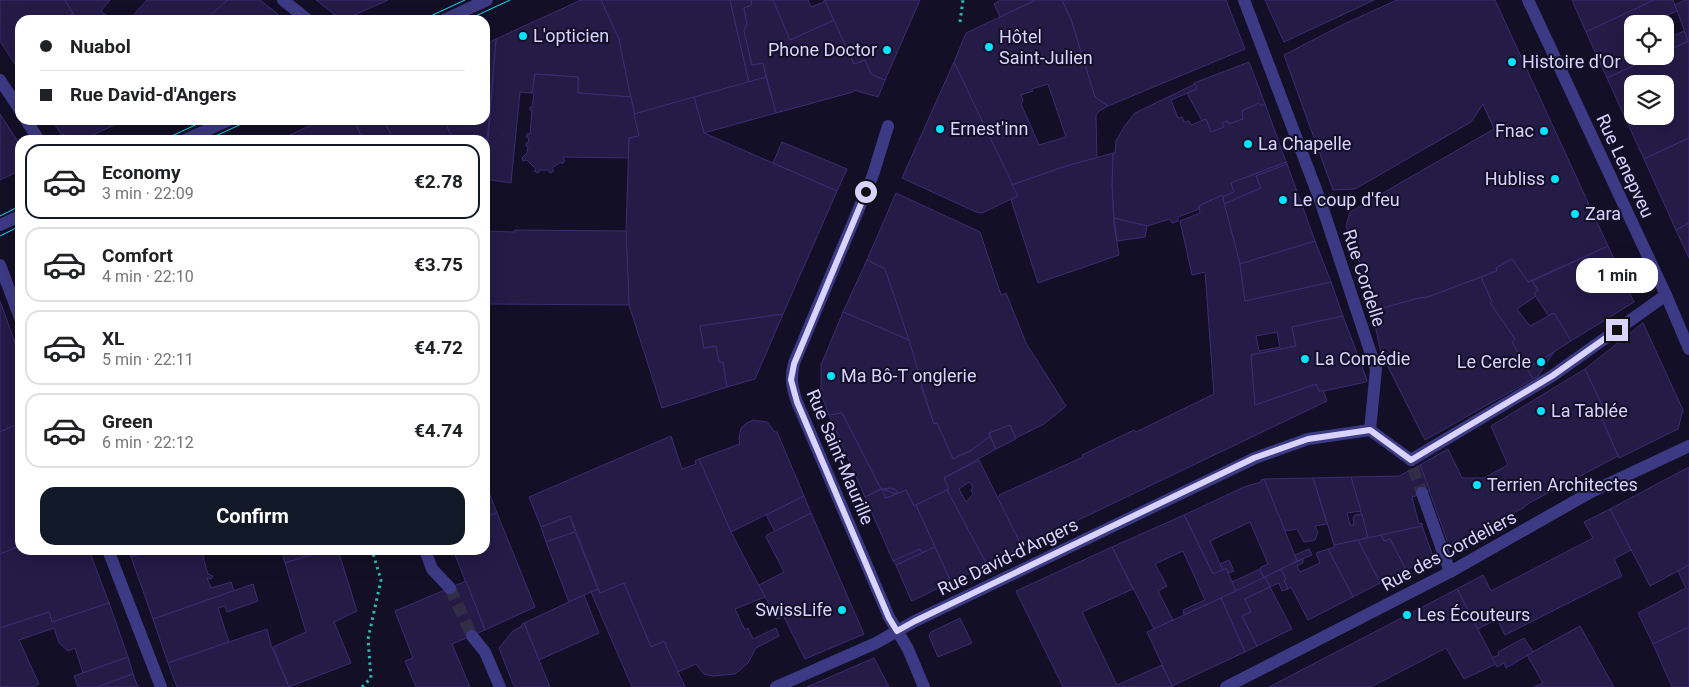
<!DOCTYPE html>
<html lang="en">
<head>
<meta charset="utf-8">
<style>
	:root { --surface:#fff; --page:#f2f2f2; --text:#202124; --muted:#757577; --line:#e0e0e0; --accent:#111827 }
	body { margin:0; font-family:Roboto,sans-serif; background:var(--page); color:var(--text); height:100vh; display:flex; flex-direction:column; font-size:19px; white-space:nowrap }
	* { box-sizing:border-box; margin:0 }
	p { font-size:16px; color:var(--muted) }
	.icon { flex:none; width:28px; height:28px; fill:none; stroke:currentColor; stroke-width:2; stroke-linecap:round; stroke-linejoin:round }
	.map { position:relative; flex:1; overflow:hidden }
	.sheet { position:absolute; left:15px; top:135px; width:475px; height:420px; display:flex; flex-direction:column; background:var(--surface); border-radius:15px; box-shadow:0 5px 20px #0002 }
	.sheet>* { flex:none }
	.banner { position:absolute; left:15px; top:15px; width:475px; height:110px; border-radius:15px; box-shadow:0 5px 20px #0002; display:grid; align-content:center; height:110px; padding:0 25px; background:var(--surface) }
	.tools { position:absolute; left:1624px; top:15px; display:grid; gap:10px }
	.tools a { display:grid; place-items:center; width:50px; height:50px; border-radius:10px; background:var(--surface); box-shadow:0 5px 20px #0002; font-size:25px }
	.end { position:absolute; width:22px; height:22px; margin:-11px; border:6px solid #d9d4ff; background:#111; box-shadow:0 0 0 2px #111 }
	.from { border-radius:50% }
	.bubble { position:absolute; height:35px; border-radius:15px; background:var(--surface); box-shadow:0 5px 20px #0002; font-size:16px; font-weight:700; line-height:35px; text-align:center }
	.banner b { display:flex; align-items:center; gap:18px; height:48px; font-size:19px }
	.banner b+b { border-top:1px solid var(--line) }
	.banner i { width:12px; height:12px; background:var(--text) }
	ul { padding:9px 0 0; list-style:none }
	li { display:flex; align-items:center; gap:15px; height:75px; margin:0 10px 8px; padding:0 15px; border:2px solid var(--line); border-radius:15px }
	li div { flex:1 }
	li b { display:block; font-size:19px }
	li em { font-style:normal; font-weight:700 }
	li.active { border-color:var(--accent) }
	li>.icon { width:45px; height:45px; stroke-width:1.5 }
	.primary-button { display:flex; gap:10px; margin-top:auto; padding:10px 25px }
	.primary-button a { flex:1; height:58px; border-radius:15px; background:var(--accent); color:#fff; font-size:20px; font-weight:700; line-height:58px; text-align:center }
	.map>svg:first-child { display:block }
	.building { fill:#241b47; stroke:#3b2d73; fill-rule:evenodd }
	.lines { fill:none; stroke-linecap:round; stroke-linejoin:round }
	.minor-tunnel { stroke:#312d47; stroke-width:12; stroke-dasharray:12 6; stroke-linecap:butt }
	.path { stroke:#2fb8b0; stroke-width:3; stroke-dasharray:2.5 4; stroke-linecap:butt }
	.minor { stroke:#3d3a85; stroke-width:12 }
	.tram { stroke:#00e5ff; stroke-width:1 }
	.route { stroke:#d9d4ff; stroke-width:6 }
	.poi-dot { fill:#00e5ff; stroke:#130f26; stroke-width:2 }
	.labels { text-anchor:middle; stroke-width:4; stroke-linejoin:round; paint-order:stroke }
	.poi-label { font-size:18px; fill:#d9d4ff; stroke:#130f26; text-anchor:start }
	.street-label { font-size:18px; fill:#d9d4ff; stroke:#130f26 }
</style>
</head>
<body>
<div class="map">
<svg width="1689" height="687" viewBox="0 0 1689 687">
	<rect width="100%" height="100%" fill="#130f26"/>
	<g class="building">
		<path d="M0,0H65L73,13L65,20H20V72L0,41Z"/>
		<path d="M65,0H110L101,11L112,20H77Z"/>
		<path d="M147,0H228L205,20H129Z"/>
		<path d="M228,0H260L285,20H205Z"/>
		<path d="M316,0H388L350,17L335,15Z"/>
		<path d="M581,0H601L619,39L631,97L578,93V77L535,74L532,93L520,92L511,183L485,179L496,39Z"/>
		<path d="M601,0H730L749,82L634,114L619,39Z"/>
		<path d="M730,0H751L752,5L744,8L747,24L744,31L752,65L763,63L766,77L749,82Z"/>
		<path d="M751,0H773L790,40L834,20L854,64L865,60L871,74L885,80L878,97L854,90L853,92L776,113L763,63L752,65L744,31L747,24L744,8L752,5Z"/>
		<path d="M773,0H808L811,7L824,2V0H828L825,1L834,20L790,40Z"/>
		<path d="M828,0H920L885,80L871,74L865,60L854,64L825,1Z"/>
		<path d="M1000,0H1036L1000,17L994,4Z"/>
		<path d="M1036,0H1062L1071,19L1095,97L1108,106L1099,111L1096,115L1097,158L1063,167L1012,185L954,62L966,33ZM1048,84L1066,137L1039,145L1021,104L1023,101L1021,95L1033,91L1032,89Z"/>
		<path d="M1062,0H1226L1245,49L1108,106L1095,97L1071,19Z"/>
		<path d="M1265,0H1374L1284,42Z"/>
		<path d="M1397,0H1495L1608,246L1528,282L1512,259L1496,268L1497,271L1428,297L1419,298L1372,311L1376,308L1346,226L1350,212L1494,129L1483,104L1471,122L1355,189L1333,190L1284,55L1344,24Z"/>
		<path d="M1572,0H1654L1586,32Z"/>
		<path d="M1654,0H1673L1677,11L1657,20L1658,24H1632V56H1655L1607,78L1586,32Z"/>
		<path d="M1685,0H1689V41H1688L1675,5Z"/>
		<path d="M73,13L77,20H65Z"/>
		<path d="M1684,31L1688,41L1673,48L1668,38Z"/>
		<path d="M1668,38L1673,48L1665,52V39Z"/>
		<path d="M496,39L486,154L485,167V140H453L444,120H485V44Z"/>
		<path d="M1689,41V138L1644,159L1607,78L1655,56H1665V52ZM1632,84H1665V116H1632Z"/>
		<path d="M954,62L1018,196L982,213L976,212L902,178Z"/>
		<path d="M1249,62L1265,104L1261,106L1259,103L1242,111L1243,119L1229,124L1227,121L1222,123L1224,127L1211,132L1206,119L1202,121L1187,93L1197,89L1194,83Z"/>
		<path d="M535,74L578,77V93L631,97L639,136L629,138V158L563,157L565,161L562,164L561,162L552,168L554,171L550,173L548,170H540L538,173L534,171L536,169L527,160L523,161L522,158L527,153L528,147L526,146V143H528L529,138L526,137L527,134H530L532,110H530V107H532L534,93H532Z"/>
		<path d="M766,77L776,113L704,133L694,97Z"/>
		<path d="M1195,84L1197,89L1171,100L1178,118L1182,117L1184,122L1189,121L1191,125L1206,119L1211,132L1224,127L1222,123L1227,121L1229,124L1243,119L1242,111L1259,103L1261,106L1265,104L1286,162L1231,183L1234,192L1223,197L1222,195L1199,206V209L1178,217V221L1172,223L1170,219L1147,226L1114,218L1112,185L1113,153H1115L1116,141L1124,127L1135,113Z"/>
		<path d="M694,97L704,133L837,191L783,314L700,326L704,348L716,346L719,362H723L727,387L662,408L629,305L626,231L629,138L639,136L634,114Z"/>
		<path d="M0,114L20,145L19,171L0,180Z"/>
		<path d="M52,120H125L82,140L61,134Z"/>
		<path d="M322,120H354L363,140H279Z"/>
		<path d="M354,120H384L394,140H363Z"/>
		<path d="M384,120H444L453,140H394Z"/>
		<path d="M1689,138V223L1676,230L1644,159Z"/>
		<path d="M782,142L847,169L837,191L773,163Z"/>
		<path d="M1113,153L1112,185L1114,224L1119,255L1038,283L1011,200L1018,196L1012,185L1063,167Z"/>
		<path d="M1286,162L1287,164L1256,176L1261,188L1224,204L1223,197L1234,192L1231,183Z"/>
		<path d="M1287,164L1315,241L1240,264L1224,204L1261,188L1256,176Z"/>
		<path d="M896,193L980,232L1001,295L1006,293L1026,343L1066,406L1044,424L1016,438L1010,425L989,433L990,436L975,448L953,459L937,423L934,424L885,269L867,260Z"/>
		<path d="M1222,195L1240,264L1245,301L1331,282L1343,316L1292,327L1296,346L1251,355L1255,405L1316,384L1319,391L1323,390L1327,401L1022,547L997,498L1000,496L999,495L1083,457L1082,455L1134,430L1136,432L1214,394L1205,272L1192,275L1180,221L1200,213L1199,206ZM1277,332L1280,347L1259,351L1256,336Z"/>
		<path d="M1114,218L1147,226L1145,237L1117,241Z"/>
		<path d="M1689,223V258L1676,230Z"/>
		<path d="M515,230L626,231L629,305L485,304V231L515,232Z"/>
		<path d="M1315,241L1331,282L1245,301L1240,264Z"/>
		<path d="M1608,246L1634,302L1571,341L1554,313L1550,315H1548L1534,294L1538,290L1532,281Z"/>
		<path d="M1512,259L1528,282L1532,281L1538,290L1534,294L1536,296L1517,309L1530,326L1554,313L1571,341L1527,369L1512,342L1515,339L1490,303L1492,302L1481,277L1497,271L1496,268Z"/>
		<path d="M867,260L885,269L909,340L843,312Z"/>
		<path d="M1481,277L1492,302L1490,303L1515,339L1512,342L1533,379L1425,440L1381,353L1372,311L1419,298L1428,297Z"/>
		<path d="M0,301L20,357V423L0,432Z"/>
		<path d="M843,312L909,340L922,384L921,387L934,424L937,423L953,459L971,451L990,436L996,449L944,478L949,489L914,506L906,490L898,494L896,490L890,488L881,489L842,413L829,415L821,394V365Z"/>
		<path d="M783,314L755,379L727,387L723,362H719L716,346L704,348L700,326Z"/>
		<path d="M1343,316L1367,380L1366,382L1324,391H1319L1316,384L1255,405L1251,355L1296,346L1292,327Z"/>
		<path d="M1643,323L1683,410L1678,429L1619,458L1602,419L1607,416L1585,369Z"/>
		<path d="M1554,352L1538,376L1533,379L1527,369Z"/>
		<path d="M1585,369L1607,416L1602,419L1618,456L1529,503L1523,508L1449,546L1420,465L1448,449L1462,478H1484L1508,465L1491,426Z"/>
		<path d="M842,413L881,489L865,497L829,415Z"/>
		<path d="M753,420L767,422L775,432H777L804,496L731,532L699,459L740,444L739,439L741,428L747,423Z"/>
		<path d="M20,423V546L0,554V432Z"/>
		<path d="M1010,425L1016,439L996,449L989,433Z"/>
		<path d="M671,436L682,469L696,464L695,461L699,459L731,532L765,597L735,609L745,630L748,628L753,639L776,628L779,636L756,648L748,663L735,674L713,676L704,674L696,664L678,672L664,641L651,647L624,583L600,593L570,516L541,527L529,497Z"/>
		<path d="M979,460L1022,547L987,565L947,490L949,489L944,478ZM969,482L973,487L971,490L973,494L966,502L959,489Z"/>
		<path d="M1420,465L1430,491L1412,497L1419,524L1422,523V526L1368,538L1351,477L1399,476Z"/>
		<path d="M1689,467V565L1650,586L1610,509Z"/>
		<path d="M1351,477L1361,511L1347,513L1350,525H1354L1353,518L1355,515L1362,514L1368,538L1334,545L1313,478Z"/>
		<path d="M1313,478L1327,524L1315,526L1318,532L1315,540L1304,542L1297,529L1285,531L1264,479Z"/>
		<path d="M1264,479L1297,561L1264,578L1260,570L1261,567L1268,564L1250,522L1210,541L1223,570L1213,574L1184,515L1244,487L1261,482V480Z"/>
		<path d="M485,482L497,513L485,517Z"/>
		<path d="M890,488L896,490L898,494L884,490Z"/>
		<path d="M882,489L886,498L906,490L914,506L916,505L935,547L922,553L920,549L893,561L865,497Z"/>
		<path d="M882,490H884L896,494L886,498Z"/>
		<path d="M947,490L987,565L951,582L916,505Z"/>
		<path d="M804,496L811,513L775,532L766,515Z"/>
		<path d="M1610,509L1631,550L1614,559L1622,576L1505,635L1497,619L1478,629L1457,589L1483,575L1491,591L1593,538L1584,522Z"/>
		<path d="M497,513L535,607L485,630L453,550H485V517Z"/>
		<path d="M811,513L864,634L805,659L784,617L777,619L759,585L784,572L766,537L767,535Z"/>
		<path d="M1184,515L1213,574L1226,568L1236,591L1184,615L1183,610L1205,600L1183,551L1155,564L1167,586L1158,591L1173,620L1154,629L1112,547Z"/>
		<path d="M570,516L575,532L546,542L541,527Z"/>
		<path d="M1422,526L1433,556L1406,570L1390,539L1384,541L1381,535Z"/>
		<path d="M575,532L598,589L569,602L546,542Z"/>
		<path d="M1381,535L1384,541L1390,539L1406,570L1380,583L1358,540Z"/>
		<path d="M1358,540L1380,583L1353,597L1328,549L1335,547L1334,545Z"/>
		<path d="M20,546V550H89L109,603L52,622L49,612L0,628V554Z"/>
		<path d="M935,547L951,582L912,601L911,600L896,565Z"/>
		<path d="M1112,547L1133,589L1082,612L1117,685L1162,665L1173,687H1063L1016,591Z"/>
		<path d="M920,549L922,553L896,565L893,561Z"/>
		<path d="M1309,549L1312,555L1297,561L1295,555Z"/>
		<path d="M1328,549L1353,597L1308,620L1291,587L1288,589L1284,580L1286,579L1281,569L1303,559V563L1297,566L1300,572L1320,563L1316,553Z"/>
		<path d="M128,550H151L131,557Z"/>
		<path d="M151,550H198L199,554L201,551L205,552L203,557L208,574L213,576L211,579L207,578L211,588L231,582L234,591L153,619L131,557Z"/>
		<path d="M281,550H326L285,563Z"/>
		<path d="M326,550H338L357,611L334,622L351,663L289,687L273,647L306,632L285,563Z"/>
		<path d="M1229,560L1234,571L1229,573L1226,568L1223,570L1220,564Z"/>
		<path d="M1689,565V627L1653,644L1638,613L1686,588L1678,571Z"/>
		<path d="M1260,569V570L1264,578L1236,591L1232,582Z"/>
		<path d="M1281,569L1286,579L1284,580L1288,589L1282,591L1279,583L1270,587L1265,577Z"/>
		<path d="M1265,577L1270,587L1245,599L1251,612L1242,616L1257,646L1245,652L1221,598Z"/>
		<path d="M466,581L485,630L452,644L470,687H416L405,661L413,658L395,611Z"/>
		<path d="M624,583L651,647L664,641L685,687H632L591,592L598,589L600,593Z"/>
		<path d="M253,584L258,601L227,612L225,606L218,608L229,642L168,663L153,619Z"/>
		<path d="M1270,587L1292,629L1257,646L1242,616L1251,612L1245,599Z"/>
		<path d="M1457,589L1496,664L1464,679L1446,648L1371,687H1269Z"/>
		<path d="M584,595L599,633L539,660L524,623Z"/>
		<path d="M1221,598L1245,652L1172,686L1147,632Z"/>
		<path d="M109,603L128,657L83,673L75,648L68,651L59,643L54,628L19,640L39,684L32,687H0V628L49,612L52,622Z"/>
		<path d="M960,618L972,643L938,657L929,636L931,632Z"/>
		<path d="M524,623L539,660L550,687H515L513,684L499,648L513,631L522,626V624Z"/>
		<path d="M1580,626L1614,687H1534L1543,683L1527,655Z"/>
		<path d="M1689,627V687H1672L1653,644Z"/>
		<path d="M267,629L271,645L289,687H177L168,663Z"/>
		<path d="M1524,638L1533,652L1506,668L1504,663L1497,667L1492,658L1499,655L1498,652Z"/>
		<path d="M128,657L133,674L97,687H78L74,676Z"/>
		<path d="M874,658L889,687H807Z"/>
		<path d="M133,674L138,687H97Z"/>
	</g>
	<g class="lines">
		<g class="minor-tunnel">
			<path d="M1413,468L1422,493"/>
			<path d="M450,588L472,636"/>
		</g>
		<g class="path">
			<path d="M960,22L963,0"/>
			<path d="M362,687L371,678L368,639L381,580L372,550"/>
		</g>
		<g class="minor">
			<path d="M283,0L308,20"/>
			<path d="M1244,0L1320,200L1376,369L1370,430"/>
			<path d="M1528,0L1666,295L1689,349"/>
			<path d="M444,20L487,0"/>
			<path d="M0,80L20,110"/>
			<path d="M26,120L39,140"/>
			<path d="M888,126L873,175L794,363C790,378 792,388 797,402L889,617L908,649L924,687"/>
			<path d="M185,140L229,120"/>
			<path d="M0,225L20,216"/>
			<path d="M0,265L20,318"/>
			<path d="M1411,460L1552,376L1666,295"/>
			<path d="M1422,493L1450,572"/>
			<path d="M108,550L161,687"/>
			<path d="M425,550L432,569L450,588"/>
			<path d="M472,636L485,652L500,687"/>
			<path d="M776,687L876,643L915,621L1255,458L1308,439L1370,430L1411,460"/>
			<path d="M1226,687L1450,572L1591,492L1689,446"/>
		</g>
		<g class="tram">
			<path d="M422,20L465,0"/>
			<path d="M467,20L510,0"/>
			<path d="M163,140L206,120"/>
			<path d="M207,140L250,120"/>
			<path d="M0,216L20,206"/>
			<path d="M0,236L20,226"/>
		</g>
	</g>
	<g class="lines">
		<path class="route" d="M866,192L794,364L791,380L797,402L889,618L897,631L915,621L1254,458L1308,439L1370,430L1411,460L1552,376L1617,330"/>
	</g>
	<g class="poi-dot">
		<circle cx="523" cy="36" r="5"/>
		<circle cx="989" cy="47" r="5"/>
		<circle cx="887" cy="50" r="5"/>
		<circle cx="1512" cy="62" r="5"/>
		<circle cx="940" cy="129" r="5"/>
		<circle cx="1544" cy="131" r="5"/>
		<circle cx="1248" cy="144" r="5"/>
		<circle cx="1555" cy="179" r="5"/>
		<circle cx="1283" cy="200" r="5"/>
		<circle cx="1575" cy="214" r="5"/>
		<circle cx="1305" cy="359" r="5"/>
		<circle cx="1541" cy="362" r="5"/>
		<circle cx="831" cy="376" r="5"/>
		<circle cx="1541" cy="411" r="5"/>
		<circle cx="1477" cy="485" r="5"/>
		<circle cx="842" cy="610" r="5"/>
		<circle cx="1407" cy="615" r="5"/>
	</g>
	<g class="labels">
		<g class="poi-label">
			<text x="533" y="42">L'opticien</text>
			<text x="999" y="43">Hôtel<tspan x="999" dy="21">Saint-Julien</tspan></text>
			<text x="877" y="56" text-anchor="end">Phone Doctor</text>
			<text x="1522" y="68">Histoire d'Or</text>
			<text x="950" y="135">Ernest'inn</text>
			<text x="1534" y="137" text-anchor="end">Fnac</text>
			<text x="1258" y="150">La Chapelle</text>
			<text x="1545" y="185" text-anchor="end">Hubliss</text>
			<text x="1293" y="206">Le coup d'feu</text>
			<text x="1585" y="220">Zara</text>
			<text x="1315" y="365">La Comédie</text>
			<text x="1531" y="368" text-anchor="end">Le Cercle</text>
			<text x="841" y="382">Ma Bô-T onglerie</text>
			<text x="1551" y="417">La Tablée</text>
			<text x="1487" y="491">Terrien Architectes</text>
			<text x="832" y="616" text-anchor="end">SwissLife</text>
			<text x="1417" y="621">Les Écouteurs</text>
		</g>
		<g class="street-label">
			<text transform="translate(1625 166) rotate(65)" y="6">Rue Lenepveu</text>
			<text transform="translate(1364 278) rotate(72)" y="6">Rue Cordelle</text>
			<text transform="translate(840 457) rotate(67)" y="6">Rue Saint-Maurille</text>
			<text transform="translate(1449 551) rotate(-28)" y="6">Rue des Cordeliers</text>
			<text transform="translate(1008 557) rotate(-26)" y="6">Rue David-d'Angers</text>
		</g>
	</g>
</svg>
<div class="tools">
<a><svg class="icon" aria-label="locate" viewBox="0 0 24 24"><circle cx="12" cy="12" r="6"/><path d="M12 2v4M12 18v4M2 12h4M18 12h4"/></svg></a>
<a><svg class="icon" aria-label="layers" viewBox="0 0 24 24"><path d="M12 4l9 5-9 5-9-5zM3 14l9 5 9-5"/></svg></a>
</div>
<i class="end from" style="left:866px;top:192px"></i>
<i class="end" style="left:1617px;top:330px"></i>
<div class="bubble" style="left:1576px;top:258px;width:82px">1 min</div>
<div class="banner">
<b><i class="from"></i>Nuabol</b>
<b><i></i>Rue David-d'Angers</b>
</div>
<section class="sheet">
<ul>
<li class="active"><svg class="icon" aria-label="car" viewBox="0 0 24 24"><path d="M5 17H2v-5l4-1 3-4h7l3 4 3 1v5h-3M9 17h6M6 11h13"/><circle cx="7" cy="17" r="2"/><circle cx="17" cy="17" r="2"/></svg><div><b>Economy</b><p>3 min · 22:09</p></div><em>€2.78</em></li>
<li><svg class="icon" aria-label="car" viewBox="0 0 24 24"><path d="M5 17H2v-5l4-1 3-4h7l3 4 3 1v5h-3M9 17h6M6 11h13"/><circle cx="7" cy="17" r="2"/><circle cx="17" cy="17" r="2"/></svg><div><b>Comfort</b><p>4 min · 22:10</p></div><em>€3.75</em></li>
<li><svg class="icon" aria-label="car" viewBox="0 0 24 24"><path d="M5 17H2v-5l4-1 3-4h7l3 4 3 1v5h-3M9 17h6M6 11h13"/><circle cx="7" cy="17" r="2"/><circle cx="17" cy="17" r="2"/></svg><div><b>XL</b><p>5 min · 22:11</p></div><em>€4.72</em></li>
<li><svg class="icon" aria-label="car" viewBox="0 0 24 24"><path d="M5 17H2v-5l4-1 3-4h7l3 4 3 1v5h-3M9 17h6M6 11h13"/><circle cx="7" cy="17" r="2"/><circle cx="17" cy="17" r="2"/></svg><div><b>Green</b><p>6 min · 22:12</p></div><em>€4.74</em></li>
</ul>
<div class="primary-button"><a>Confirm</a></div>
</section>
</div>
</body>
</html>
